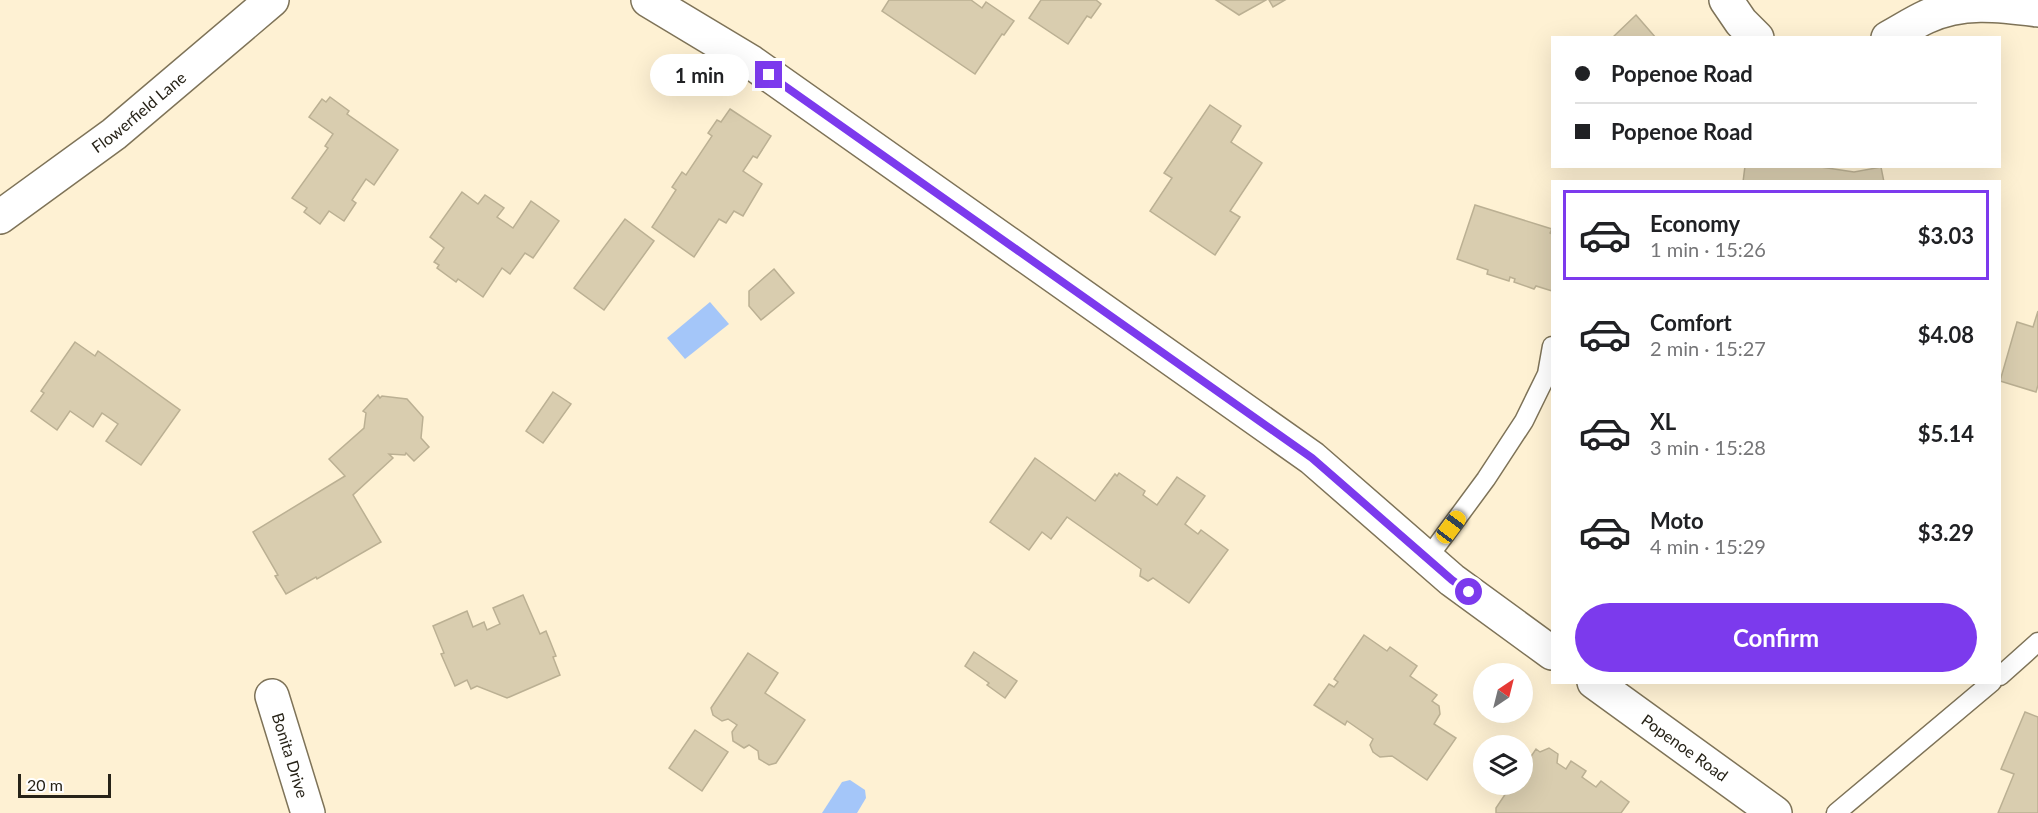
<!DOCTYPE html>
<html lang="en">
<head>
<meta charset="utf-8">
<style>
	:root { --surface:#fff; --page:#f6f6f6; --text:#202124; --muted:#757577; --line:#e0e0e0; --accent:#7c3aed }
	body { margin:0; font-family:Lato,sans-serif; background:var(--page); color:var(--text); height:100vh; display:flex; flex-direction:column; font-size:22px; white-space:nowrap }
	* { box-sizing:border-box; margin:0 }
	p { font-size:20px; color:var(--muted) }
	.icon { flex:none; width:33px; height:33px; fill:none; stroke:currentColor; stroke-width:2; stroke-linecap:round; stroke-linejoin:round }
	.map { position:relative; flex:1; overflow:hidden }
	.sheet { position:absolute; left:1551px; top:180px; width:450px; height:504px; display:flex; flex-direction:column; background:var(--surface); border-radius:0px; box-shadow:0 6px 24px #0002 }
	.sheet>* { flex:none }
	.banner { position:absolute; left:1551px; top:36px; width:450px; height:132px; border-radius:0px; box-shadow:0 6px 24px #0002; display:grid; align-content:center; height:132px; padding:0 24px; background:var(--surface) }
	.needle { width:39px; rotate:35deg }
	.fabs { position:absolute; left:1473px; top:663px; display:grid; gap:12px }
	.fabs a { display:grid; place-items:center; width:60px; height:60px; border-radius:50%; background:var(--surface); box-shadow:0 6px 24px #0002; font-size:30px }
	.scale { position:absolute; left:18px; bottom:15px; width:93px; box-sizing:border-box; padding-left:6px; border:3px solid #272318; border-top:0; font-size:16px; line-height:21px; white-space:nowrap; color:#272318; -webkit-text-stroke:4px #fff; paint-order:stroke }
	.end { position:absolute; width:27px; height:27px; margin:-14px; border:8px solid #7c3aed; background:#fff; box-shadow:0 0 0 3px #fff }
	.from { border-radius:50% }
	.bubble { position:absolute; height:42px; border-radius:21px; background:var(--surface); box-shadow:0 6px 24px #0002; font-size:20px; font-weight:700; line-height:42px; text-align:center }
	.car { position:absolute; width:18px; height:36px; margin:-18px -9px; border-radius:8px; box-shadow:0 0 4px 2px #0007; background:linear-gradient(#f5c518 24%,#345 0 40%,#f5c518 0 76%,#345 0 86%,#f5c518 0) }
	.banner b { display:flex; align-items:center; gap:21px; height:57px; font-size:22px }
	.banner b+b { border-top:2px solid var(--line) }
	.banner i { width:15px; height:15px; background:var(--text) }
	ul { padding:10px 0 0; list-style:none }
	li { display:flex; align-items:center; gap:18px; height:90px; margin:0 12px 9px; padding:0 12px; border:3px solid transparent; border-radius:0px }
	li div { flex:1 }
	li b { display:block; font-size:22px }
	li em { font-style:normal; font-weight:700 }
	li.active { border-color:var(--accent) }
	li>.icon { width:54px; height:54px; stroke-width:1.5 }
	.action { display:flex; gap:12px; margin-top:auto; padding:12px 24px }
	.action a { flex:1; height:69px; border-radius:36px; background:var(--accent); color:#fff; font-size:24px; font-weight:700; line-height:69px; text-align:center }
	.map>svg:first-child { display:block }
	.water { fill:#a4c6f9 }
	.building { fill:#d9cdaf; stroke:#bbb093; stroke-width:1.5 }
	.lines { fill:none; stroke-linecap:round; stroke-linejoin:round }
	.lane-casing { stroke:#7e7358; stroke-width:21 }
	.street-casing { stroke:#7e7358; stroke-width:36 }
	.lane { stroke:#fff; stroke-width:18 }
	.street { stroke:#fff; stroke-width:33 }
	.route { stroke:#7c3aed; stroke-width:8 }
	.labels { text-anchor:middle; stroke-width:6; stroke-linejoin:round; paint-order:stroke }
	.street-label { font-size:16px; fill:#272318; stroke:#fff }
</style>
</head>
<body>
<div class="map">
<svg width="2038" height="813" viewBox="0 0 2038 813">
	<rect width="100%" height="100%" fill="#fef1d3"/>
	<g class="water">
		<path d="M710,302L729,324L685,359L667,338Z"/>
		<path d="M850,780L865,790L866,798L857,813H822L842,782Z"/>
	</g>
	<g class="building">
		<path d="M889,0H971L982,8L986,2L1014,21L1004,35L1002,34L975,74L882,11Z"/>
		<path d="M1041,0H1096L1101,4L1091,18L1087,16L1068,44L1029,18Z"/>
		<path d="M1216,0H1266L1239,15Z"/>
		<path d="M1269,0H1285L1273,7Z"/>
		<path d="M1636,15L1656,38H1612Z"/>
		<path d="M330,97L349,111L347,114L398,150L374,185L366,179L352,200L356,203L344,221L329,211L320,224L304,212L307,208L292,198L328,148L325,146L333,134L309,117L322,99L326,102Z"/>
		<path d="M1210,105L1241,126L1231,142L1262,163L1230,211L1240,217L1215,255L1150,211L1172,178L1164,173Z"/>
		<path d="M730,109L771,136L757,158L753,156L743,171L762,184L743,216L734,211L726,223L719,219L694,257L652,227L676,190L672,187L682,172L686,175L712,136L708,133L717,120L721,122Z"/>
		<path d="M1745,166H1814L1854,172L1881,167L1884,182H1743Z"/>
		<path d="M462,192L478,204L485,195L504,208L497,217L513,228L531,201L559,221L533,258L525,253L510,274L502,268L483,297L458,279L456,282L437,268L439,265L434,262L444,248L430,237Z"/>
		<path d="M1475,205L1552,229L1550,233L1552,234V291L1536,286L1534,289L1514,282L1515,279L1510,277L1509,281L1487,274L1488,270L1457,259Z"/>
		<path d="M625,219L654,241L604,310L574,288Z"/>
		<path d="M774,269L794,293L761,320L749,306V291Z"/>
		<path d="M2038,311V385L2036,392L2000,381L2017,322L2033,327Z"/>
		<path d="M75,342L95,356L98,351L180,410L141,465L106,441L118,424L102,413L93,427L70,411L57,430L31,411L44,393L41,391Z"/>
		<path d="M553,392L571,404L543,443L526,431Z"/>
		<path d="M378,395L380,398L382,396L407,399L423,417L421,438L429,447L414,461L406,453L405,455L389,454L393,458L353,495L381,542L317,579L316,577L286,594L275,576L278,575L253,532L345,476L329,459L364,428L366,413L363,411Z"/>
		<path d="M1035,458L1095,501L1115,474L1117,476L1119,473L1145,491L1143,495L1157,505L1177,477L1205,496L1185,524L1198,534L1201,530L1228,550L1189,603L1153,578L1148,581L1140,576L1141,569L1067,517L1051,539L1042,532L1029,550L990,522Z"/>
		<path d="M523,595L540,634L546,631L556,656L553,657L560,675L507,698L477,686L471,689L467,680L455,686L441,654L444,653L433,626L467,611L473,627L484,622L487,630L500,624L493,608Z"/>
		<path d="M1364,635L1387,651L1390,647L1417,666L1410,676L1437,695L1432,701L1439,706L1440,714L1434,724L1456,738L1427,780L1392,756L1380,757L1373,752L1370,745L1373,739L1347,721L1345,725L1314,705L1329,684L1334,687L1338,682L1334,679Z"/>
		<path d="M974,652L1017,681L1005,698L987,685L989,683L965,666Z"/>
		<path d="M748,653L778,673L765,693L805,720L776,763L769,765L759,759L758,751L749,745L744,748L733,741L732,732L737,725L728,719L722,721L713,715L711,708Z"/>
		<path d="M2025,712L2038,717V813H1998L2014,774L2001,769Z"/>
		<path d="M695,730L728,752L702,791L669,768Z"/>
		<path d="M1549,748L1558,754L1557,763L1566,769L1571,761L1586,771L1582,777L1596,787L1601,781L1629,802L1621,813H1496V808L1512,784H1522V763L1527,756L1530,758L1536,749L1540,752Z"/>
	</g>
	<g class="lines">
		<g class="lane-casing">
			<g id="lane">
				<path d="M1427,559L1486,479L1524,421L1547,374L1552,346"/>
				<path d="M2000,676L2038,642"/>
				<path d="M1836,813L1992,682"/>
			</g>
		</g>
		<g class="street-casing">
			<g id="street">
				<path d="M648,0L751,62L1312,458L1452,580L1552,653"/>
				<path d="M1726,0L1741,22L1757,38"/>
				<path d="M1888,38C1901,31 1913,23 1926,17C1962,0 1999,5 2038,10"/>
				<path id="s1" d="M0,217L114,134L272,0"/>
				<path id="s2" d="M1594,682L1775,813"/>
				<path id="s3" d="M272,696L308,813"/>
			</g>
		</g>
		<use href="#lane" class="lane"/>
		<use href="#street" class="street"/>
	</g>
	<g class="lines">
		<path class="route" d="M769,75L1312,458L1452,580L1469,592"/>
	</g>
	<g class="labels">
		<g class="street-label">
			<text dy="6" stroke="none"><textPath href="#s1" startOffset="174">Flowerfield Lane</textPath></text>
			<text dy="6" stroke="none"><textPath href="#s2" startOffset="112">Popenoe Road</textPath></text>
			<text dy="6" stroke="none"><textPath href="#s3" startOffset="62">Bonita Drive</textPath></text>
		</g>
	</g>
</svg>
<div class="fabs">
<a><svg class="needle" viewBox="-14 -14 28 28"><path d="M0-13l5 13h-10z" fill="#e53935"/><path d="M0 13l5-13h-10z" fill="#757577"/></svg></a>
<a><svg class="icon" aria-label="layers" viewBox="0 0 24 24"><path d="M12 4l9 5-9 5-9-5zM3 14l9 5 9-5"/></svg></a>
</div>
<div class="scale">20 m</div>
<i class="end from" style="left:1469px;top:592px"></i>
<i class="end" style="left:769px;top:75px"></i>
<div class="bubble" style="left:650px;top:54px;width:99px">1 min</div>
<i class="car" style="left:1451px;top:527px;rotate:37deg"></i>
<div class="banner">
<b><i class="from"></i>Popenoe Road</b>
<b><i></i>Popenoe Road</b>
</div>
<section class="sheet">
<ul>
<li class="active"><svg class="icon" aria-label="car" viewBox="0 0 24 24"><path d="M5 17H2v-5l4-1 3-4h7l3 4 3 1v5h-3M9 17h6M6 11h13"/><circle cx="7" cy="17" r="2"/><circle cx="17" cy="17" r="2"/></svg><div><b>Economy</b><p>1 min · 15:26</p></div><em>$3.03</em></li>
<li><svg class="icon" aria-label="car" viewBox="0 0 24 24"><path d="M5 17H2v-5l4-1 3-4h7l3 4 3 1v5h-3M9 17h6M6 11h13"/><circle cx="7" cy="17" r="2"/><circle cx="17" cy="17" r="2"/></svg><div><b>Comfort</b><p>2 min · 15:27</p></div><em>$4.08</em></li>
<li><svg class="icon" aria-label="car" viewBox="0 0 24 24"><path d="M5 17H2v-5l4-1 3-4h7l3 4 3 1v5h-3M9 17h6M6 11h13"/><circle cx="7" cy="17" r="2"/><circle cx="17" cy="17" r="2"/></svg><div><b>XL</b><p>3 min · 15:28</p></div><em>$5.14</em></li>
<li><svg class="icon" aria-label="car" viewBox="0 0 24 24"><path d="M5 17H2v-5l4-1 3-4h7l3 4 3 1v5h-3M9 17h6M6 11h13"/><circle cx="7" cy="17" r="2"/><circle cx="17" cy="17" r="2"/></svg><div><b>Moto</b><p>4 min · 15:29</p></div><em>$3.29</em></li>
</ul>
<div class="action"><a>Confirm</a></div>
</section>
</div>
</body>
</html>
